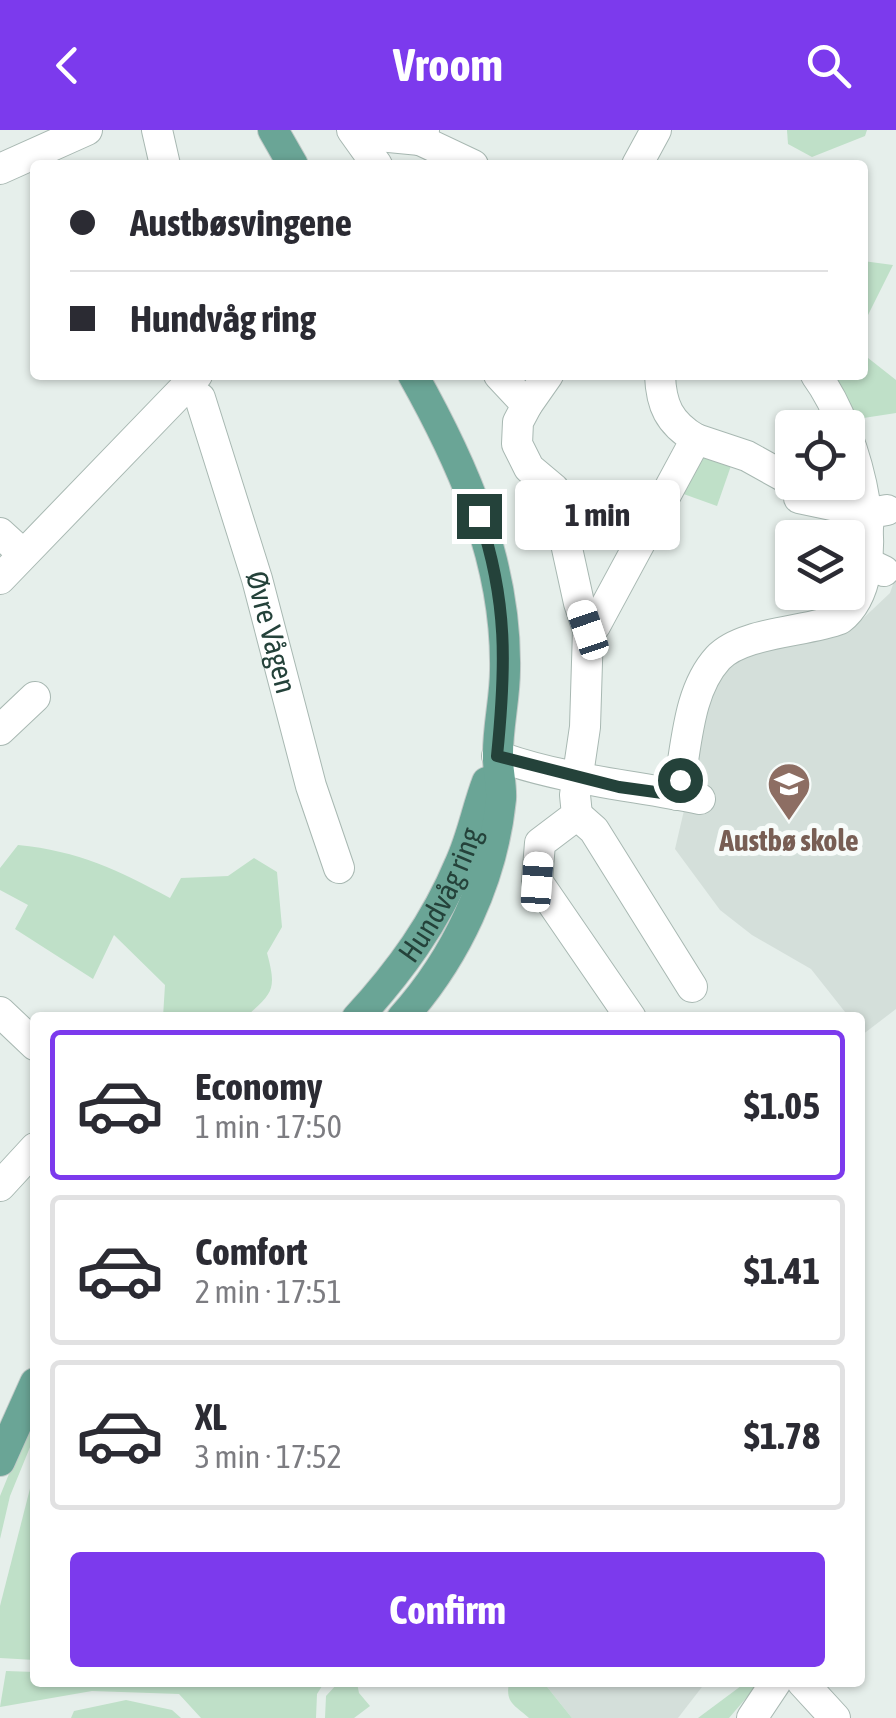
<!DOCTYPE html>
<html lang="en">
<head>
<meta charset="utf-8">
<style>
	:root { --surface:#fff; --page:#f7f7f7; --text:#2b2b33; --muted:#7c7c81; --line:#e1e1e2; --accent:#7c3aed }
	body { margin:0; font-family:"Asap Condensed",sans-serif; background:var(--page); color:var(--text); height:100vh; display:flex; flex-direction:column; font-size:38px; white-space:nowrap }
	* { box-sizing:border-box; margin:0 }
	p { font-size:32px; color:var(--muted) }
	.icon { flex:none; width:55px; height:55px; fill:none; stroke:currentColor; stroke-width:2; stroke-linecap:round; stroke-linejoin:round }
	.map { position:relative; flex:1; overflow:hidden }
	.drawer { position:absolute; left:30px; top:882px; width:835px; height:675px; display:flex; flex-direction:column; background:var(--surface); border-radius:10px; box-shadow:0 2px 8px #0004 }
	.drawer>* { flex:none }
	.top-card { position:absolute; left:30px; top:30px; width:838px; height:220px; border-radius:10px; box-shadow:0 2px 8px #0004; display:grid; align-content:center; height:220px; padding:0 40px; background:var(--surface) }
	.tools { position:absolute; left:775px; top:280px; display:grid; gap:20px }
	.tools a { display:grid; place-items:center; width:90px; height:90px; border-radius:10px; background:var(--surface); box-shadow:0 2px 8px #0004; font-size:50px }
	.end { position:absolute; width:45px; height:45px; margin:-22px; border:12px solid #24423a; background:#fff; box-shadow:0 0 0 5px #fff }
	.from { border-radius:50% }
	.bubble { position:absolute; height:70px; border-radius:10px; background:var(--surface); box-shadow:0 2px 8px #0004; font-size:32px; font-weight:700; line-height:70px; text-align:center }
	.car { position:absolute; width:30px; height:60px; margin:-30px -15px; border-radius:12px; box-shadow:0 0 8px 2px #0007; background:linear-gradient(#fff 24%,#345 0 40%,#fff 0 76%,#345 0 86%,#fff 0) }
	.top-card b { display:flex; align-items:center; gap:35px; height:95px; font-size:38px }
	.top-card b+b { border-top:2px solid var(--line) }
	.top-card i { width:25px; height:25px; background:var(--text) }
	ul { padding:18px 0 0; list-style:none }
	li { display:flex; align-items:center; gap:30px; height:150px; margin:0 20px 15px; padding:0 20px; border:5px solid var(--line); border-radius:10px }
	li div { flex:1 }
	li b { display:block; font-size:38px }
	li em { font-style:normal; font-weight:700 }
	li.current { border-color:var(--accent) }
	li>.icon { width:90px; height:90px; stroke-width:1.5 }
	.button { display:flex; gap:20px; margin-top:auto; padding:20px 40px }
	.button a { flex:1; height:115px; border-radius:10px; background:var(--accent); color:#fff; font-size:40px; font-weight:700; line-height:115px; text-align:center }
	header { display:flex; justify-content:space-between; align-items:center; height:130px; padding:0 40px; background:var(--accent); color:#fff; font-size:45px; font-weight:700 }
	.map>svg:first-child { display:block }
	.built { fill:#d4dfda }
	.green { fill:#bfe0c8 }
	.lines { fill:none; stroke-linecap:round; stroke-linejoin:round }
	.minor-casing { stroke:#a8b8b2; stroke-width:32 }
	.major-casing { stroke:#c2cac8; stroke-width:32 }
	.minor { stroke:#fff; stroke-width:30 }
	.major { stroke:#6aa596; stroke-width:30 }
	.route { stroke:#24423a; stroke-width:12 }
	.labels { text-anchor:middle; stroke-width:10; stroke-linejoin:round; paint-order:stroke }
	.street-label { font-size:30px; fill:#24423a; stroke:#f7fbf9 }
	.education-label { font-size:30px; font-weight:bold; fill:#785e54; stroke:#f7fbf9 }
</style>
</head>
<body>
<header><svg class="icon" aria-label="back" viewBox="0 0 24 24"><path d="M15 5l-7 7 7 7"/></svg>Vroom<svg class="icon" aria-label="search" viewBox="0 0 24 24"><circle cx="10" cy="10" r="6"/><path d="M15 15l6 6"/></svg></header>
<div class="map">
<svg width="896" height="1588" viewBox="0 0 896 1588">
	<rect width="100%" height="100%" fill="#e6efeb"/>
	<g class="built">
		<path d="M896,446V879L862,905L860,888L849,887L811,839L752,805L720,780L675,719L713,556L723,540L742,526L854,497L890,463Z"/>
		<path d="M544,1553H705L678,1588H572Z"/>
	</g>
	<g class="green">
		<path d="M787,0H867L865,6L812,27L788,14Z"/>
		<path d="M863,131L893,135L863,195L862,131Z"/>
		<path d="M863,224L896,250V283L857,289L825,245H862Z"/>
		<path d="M701,322L733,330L717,376L678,362Z"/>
		<path d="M18,715C79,721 118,740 170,768L181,748L228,746L254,728L277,742L282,797L267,823C277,860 273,862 246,887H163L165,855L114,805L93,849L15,799L28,775L0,760V738Z"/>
		<path d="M35,1280V1305L10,1366L0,1409V1366Z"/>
		<path d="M35,1339V1530L0,1528V1476Z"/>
		<path d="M6,1541L35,1542V1552L324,1553L317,1564L316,1588H201L179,1564L92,1561L0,1577Z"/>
		<path d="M338,1553H357L359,1563L370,1576L354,1588H325L326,1566Z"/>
		<path d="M509,1553H544L572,1588H529C515,1575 505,1573 509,1553Z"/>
		<path d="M745,1553H759L729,1588H698Z"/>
		<path d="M126,1570L172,1580L181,1588H71L74,1581Z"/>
	</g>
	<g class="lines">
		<g class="minor-casing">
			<g id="minor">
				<path d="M157,0L165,35"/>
				<path d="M352,0L377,35"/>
				<path d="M358,4L420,10L424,0"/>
				<path d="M420,10L473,35"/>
				<path d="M637,35L656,0"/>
				<path d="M0,39L87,0"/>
				<path d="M499,245L527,275L518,292L517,314L529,338L554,359L579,473L588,500L585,597L575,665L577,685L540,713L537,751L631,888"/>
				<path id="s1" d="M200,268L257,449L311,656L339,738"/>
				<path d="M527,275L548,245"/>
				<path d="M696,309L747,326L792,351"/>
				<path d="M799,368L870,383"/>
				<path d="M0,403L23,424"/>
				<path d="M884,441L863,431L870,383L887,380"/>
				<path d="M0,449L197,245"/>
				<path d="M588,500L595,496L696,309C669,293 661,275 660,245"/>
				<path d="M0,600L35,567"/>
				<path d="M497,626C563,650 632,655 700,669"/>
				<path d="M677,665C687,621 686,563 718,528C742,502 806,502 840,489C896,445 858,302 816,245"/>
				<path d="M577,685L594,700L692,857"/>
				<path d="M0,882L35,915"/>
				<path d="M0,1056L35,1018"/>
				<path d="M802,1552L835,1588"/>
				<path d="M752,1588L776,1552"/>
			</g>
		</g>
		<g class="major-casing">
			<g id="major">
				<path d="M273,0L293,35"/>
				<path id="s2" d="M357,888C400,841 435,793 460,733C472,707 477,678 487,652"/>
				<path d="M402,888C456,828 493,749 501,669C502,654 497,638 498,623C498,595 505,568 505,540C507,433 464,336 413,245"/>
				<path d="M0,1331L35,1253"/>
			</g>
		</g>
		<use href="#minor" class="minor"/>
		<use href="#major" class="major"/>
	</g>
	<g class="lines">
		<path class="route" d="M479,386C508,471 506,537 497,626L619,657L677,665L680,650"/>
	</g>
	<defs>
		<g id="school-pin" transform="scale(2.25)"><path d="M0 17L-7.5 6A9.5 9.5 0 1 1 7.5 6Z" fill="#8d6e63" stroke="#f7fbf9"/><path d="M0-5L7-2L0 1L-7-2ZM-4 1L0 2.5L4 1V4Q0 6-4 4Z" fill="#fff"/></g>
	</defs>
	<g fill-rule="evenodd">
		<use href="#school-pin" x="789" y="654"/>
	</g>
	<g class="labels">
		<g class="street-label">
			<text dy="10" stroke="none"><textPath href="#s1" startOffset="245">Øvre Vågen</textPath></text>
			<text dy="10" stroke="none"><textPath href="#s2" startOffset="150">Hundvåg ring</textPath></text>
		</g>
		<g class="education-label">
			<text x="789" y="721">Austbø skole</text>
		</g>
	</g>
</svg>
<div class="tools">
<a><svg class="icon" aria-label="locate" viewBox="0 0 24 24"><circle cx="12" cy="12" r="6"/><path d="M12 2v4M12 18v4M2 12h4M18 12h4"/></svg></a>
<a><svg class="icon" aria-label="layers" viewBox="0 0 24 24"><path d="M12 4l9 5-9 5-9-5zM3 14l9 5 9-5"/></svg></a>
</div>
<i class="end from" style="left:680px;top:650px"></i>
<i class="end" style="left:479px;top:386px"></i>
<div class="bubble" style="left:515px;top:350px;width:165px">1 min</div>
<i class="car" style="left:588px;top:500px;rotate:341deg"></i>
<i class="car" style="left:537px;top:752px;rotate:4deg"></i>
<div class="top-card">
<b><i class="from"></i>Austbøsvingene</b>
<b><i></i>Hundvåg ring</b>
</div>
<section class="drawer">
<ul>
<li class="current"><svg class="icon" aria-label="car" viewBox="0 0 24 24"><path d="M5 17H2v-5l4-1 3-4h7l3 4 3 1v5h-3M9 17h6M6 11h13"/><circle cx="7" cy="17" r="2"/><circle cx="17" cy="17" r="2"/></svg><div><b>Economy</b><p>1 min · 17:50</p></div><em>$1.05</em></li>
<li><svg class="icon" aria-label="car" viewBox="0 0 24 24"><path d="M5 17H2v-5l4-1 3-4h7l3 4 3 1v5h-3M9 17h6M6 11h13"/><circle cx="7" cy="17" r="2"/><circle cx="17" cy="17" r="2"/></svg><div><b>Comfort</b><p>2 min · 17:51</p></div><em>$1.41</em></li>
<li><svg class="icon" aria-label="car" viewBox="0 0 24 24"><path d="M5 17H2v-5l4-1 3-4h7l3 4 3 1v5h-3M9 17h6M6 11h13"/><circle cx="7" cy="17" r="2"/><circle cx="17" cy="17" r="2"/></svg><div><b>XL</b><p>3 min · 17:52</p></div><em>$1.78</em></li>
</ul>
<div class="button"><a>Confirm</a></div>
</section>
</div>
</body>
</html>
